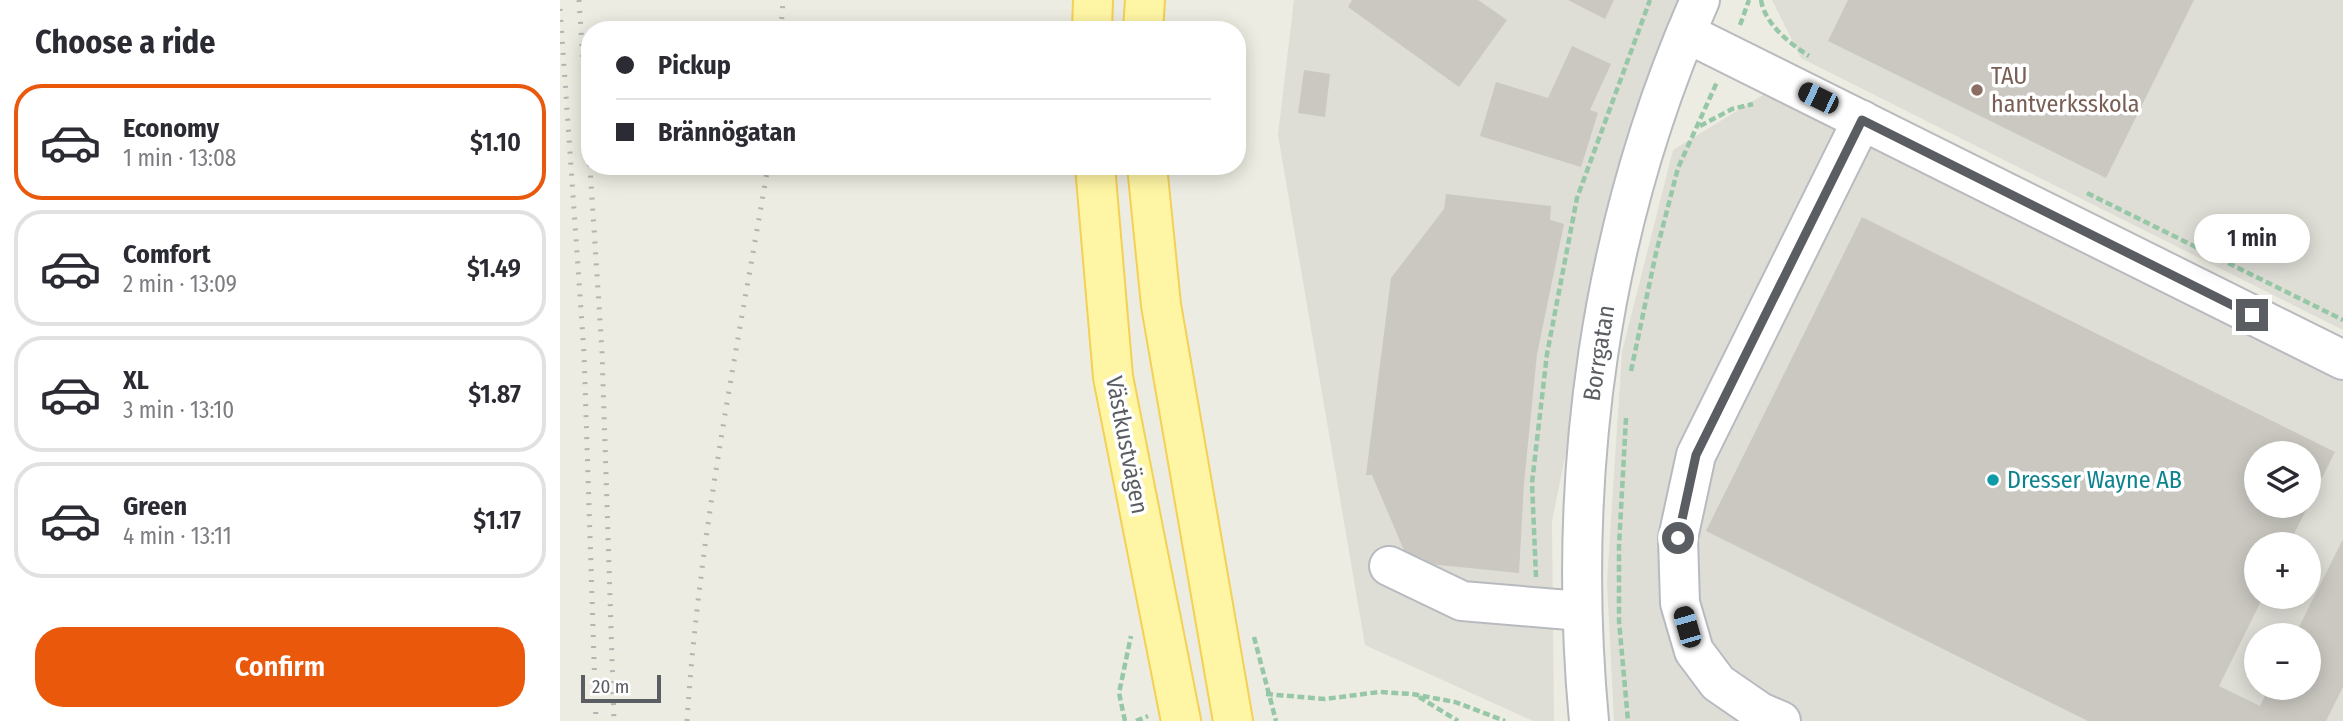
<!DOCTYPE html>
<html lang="en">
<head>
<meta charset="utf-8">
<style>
	:root { --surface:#fff; --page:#f2f2f3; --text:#2b2b33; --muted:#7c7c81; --line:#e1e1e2; --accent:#ea580c }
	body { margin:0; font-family:"Fira Sans Condensed",sans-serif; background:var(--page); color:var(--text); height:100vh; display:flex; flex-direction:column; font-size:26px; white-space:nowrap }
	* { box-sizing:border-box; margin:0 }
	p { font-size:23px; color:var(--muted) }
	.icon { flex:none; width:38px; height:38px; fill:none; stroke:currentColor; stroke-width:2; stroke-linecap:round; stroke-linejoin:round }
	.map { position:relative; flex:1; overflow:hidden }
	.details { display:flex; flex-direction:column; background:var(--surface); width:560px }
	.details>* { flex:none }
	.top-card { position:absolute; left:21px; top:21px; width:665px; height:154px; border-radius:28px; box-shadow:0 4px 18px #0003; display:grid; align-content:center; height:154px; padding:0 35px; background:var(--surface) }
	.controls { position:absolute; left:1684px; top:441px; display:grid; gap:14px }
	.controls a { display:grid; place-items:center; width:77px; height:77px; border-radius:50%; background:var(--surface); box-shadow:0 4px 18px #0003; font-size:35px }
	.scale { position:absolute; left:21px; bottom:18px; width:80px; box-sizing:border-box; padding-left:7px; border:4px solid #5a5e63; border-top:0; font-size:19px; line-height:24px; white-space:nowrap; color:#5a5e63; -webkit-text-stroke:5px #fff; paint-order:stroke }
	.end { position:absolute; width:32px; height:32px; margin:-16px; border:9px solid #5a5e63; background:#fff; box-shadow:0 0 0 4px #fff }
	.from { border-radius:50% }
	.bubble { position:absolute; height:49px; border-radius:24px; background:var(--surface); box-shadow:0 4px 18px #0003; font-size:23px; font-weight:600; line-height:49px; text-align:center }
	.car { position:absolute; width:21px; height:42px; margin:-21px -10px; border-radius:9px; box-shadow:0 0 5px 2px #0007; background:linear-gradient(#222 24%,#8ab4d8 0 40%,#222 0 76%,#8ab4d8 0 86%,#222 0) }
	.top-card b { display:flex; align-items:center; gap:24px; height:66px; font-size:26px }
	.top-card b+b { border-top:2px solid var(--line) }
	.top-card i { width:18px; height:18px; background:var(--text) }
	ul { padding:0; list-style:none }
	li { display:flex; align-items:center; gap:21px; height:116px; margin:0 14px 10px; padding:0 21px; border:4px solid var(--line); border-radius:28px }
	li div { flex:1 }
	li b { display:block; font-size:26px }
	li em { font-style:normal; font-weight:600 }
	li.on { border-color:var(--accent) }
	li>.icon { width:63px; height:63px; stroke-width:1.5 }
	h2 { padding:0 35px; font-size:32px; line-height:84px }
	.primary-button { display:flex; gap:14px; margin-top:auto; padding:14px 35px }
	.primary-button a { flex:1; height:80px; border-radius:28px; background:var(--accent); color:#fff; font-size:28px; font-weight:600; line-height:80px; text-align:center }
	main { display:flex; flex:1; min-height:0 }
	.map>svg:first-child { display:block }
	.industrial { fill:#deddd6; fill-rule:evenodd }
	.building { fill:#cac8c1; fill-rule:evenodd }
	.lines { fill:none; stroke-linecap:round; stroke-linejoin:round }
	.minor-casing { stroke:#b7babf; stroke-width:42 }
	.major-casing { stroke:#f4d055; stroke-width:42 }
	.path { stroke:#96c7a7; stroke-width:4.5; stroke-dasharray:7 3.5; stroke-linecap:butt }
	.minor { stroke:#fff; stroke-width:38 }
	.major { stroke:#fff6a5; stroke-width:38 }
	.rail { stroke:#b3b4b4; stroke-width:5; stroke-dasharray:2 9; stroke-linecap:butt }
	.route { stroke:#5a5e63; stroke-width:9 }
	.education-dot { fill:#8d6e63; stroke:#fff; stroke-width:2.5 }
	.culture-dot { fill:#0f9aa8; stroke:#fff; stroke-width:2.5 }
	.labels { text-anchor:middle; stroke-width:7; stroke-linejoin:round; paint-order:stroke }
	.education-label { font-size:24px; fill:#785e54; stroke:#fff; text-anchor:start }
	.street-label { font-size:24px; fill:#5a5e63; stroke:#fff }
	.culture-label { font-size:24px; fill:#0d838f; stroke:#fff; text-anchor:start }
</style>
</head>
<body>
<main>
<section class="details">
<h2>Choose a ride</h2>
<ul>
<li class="on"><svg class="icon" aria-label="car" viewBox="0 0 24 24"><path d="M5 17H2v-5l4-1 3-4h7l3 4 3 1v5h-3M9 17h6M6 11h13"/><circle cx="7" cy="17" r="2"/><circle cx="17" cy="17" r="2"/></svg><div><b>Economy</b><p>1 min · 13:08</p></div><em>$1.10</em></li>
<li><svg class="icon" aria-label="car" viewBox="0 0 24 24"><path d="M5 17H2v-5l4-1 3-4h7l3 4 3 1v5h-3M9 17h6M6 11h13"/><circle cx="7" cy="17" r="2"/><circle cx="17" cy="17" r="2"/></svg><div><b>Comfort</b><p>2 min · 13:09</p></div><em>$1.49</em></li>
<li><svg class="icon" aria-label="car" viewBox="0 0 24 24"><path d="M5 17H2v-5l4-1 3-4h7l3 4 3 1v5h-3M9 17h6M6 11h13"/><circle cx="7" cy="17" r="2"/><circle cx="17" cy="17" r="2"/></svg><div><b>XL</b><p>3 min · 13:10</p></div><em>$1.87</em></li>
<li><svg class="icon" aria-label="car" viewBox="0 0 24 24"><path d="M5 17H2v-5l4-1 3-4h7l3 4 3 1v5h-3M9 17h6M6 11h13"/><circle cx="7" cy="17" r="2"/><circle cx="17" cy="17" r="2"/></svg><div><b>Green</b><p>4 min · 13:11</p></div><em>$1.17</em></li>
</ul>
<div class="primary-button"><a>Confirm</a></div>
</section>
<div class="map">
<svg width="1783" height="721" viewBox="0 0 1783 721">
	<rect width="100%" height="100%" fill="#edece2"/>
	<g class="industrial">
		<path d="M734,0H1124L1075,113L992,521L994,721H973L805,645L718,135Z"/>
		<path d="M1212,0H1783V330L1241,58Z"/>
		<path d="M1216,87L1783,372V721H1054L1047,582L1062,352L1113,150ZM1696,453H1748V506H1696ZM1696,544H1748V597H1696ZM1696,635H1748V688H1696Z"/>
	</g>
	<g class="building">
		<path d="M792,0H918L947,20L899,87L788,7Z"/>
		<path d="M1008,0H1054L1045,19Z"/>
		<path d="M1288,0H1634L1546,178L1268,41Z"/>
		<path d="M1012,46L1051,64L1030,110L1038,113L1021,167L920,136L936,82L988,98Z"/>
		<path d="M744,70L770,74L765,117L738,113Z"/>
		<path d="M886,194L991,206L990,220L1004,224L977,354L964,483L959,573L849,562L812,475H806L831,278L884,209Z"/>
		<path d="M1302,217L1775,452L1729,544H1696V597H1703L1659,686L1700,706L1709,688H1748V635H1735L1783,539V687L1766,721H1528L1146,531ZM1696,453H1748V506H1696Z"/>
	</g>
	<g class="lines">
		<g class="minor-casing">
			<g id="minor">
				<path d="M1126,33L1783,360"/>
				<path d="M829,566L902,601L1021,611"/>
				<path d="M1029,721C1006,475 1040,226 1140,0"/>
				<path d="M1221,721L1200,712L1158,683L1134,651L1120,603L1118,538L1136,455L1302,120"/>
			</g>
		</g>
		<g class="major-casing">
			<g id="major">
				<path d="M532,30L533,0"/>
				<path d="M583,30L585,0"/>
				<path d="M535,166L553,377L621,721"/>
				<path d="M587,166L601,305L673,721"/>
			</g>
		</g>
		<g class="path">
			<path d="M1201,0C1205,24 1229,43 1249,56"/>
			<path d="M1180,25L1189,0"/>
			<path d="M1140,126L1172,109L1193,104"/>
			<path d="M1527,193L1783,320"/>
			<path d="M1071,371L1096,253L1118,168L1157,82"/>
			<path d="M1066,418L1059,546V621L1068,721"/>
			<path d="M976,577L972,483L987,354L1017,198L1090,0"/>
			<path d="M694,637L716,721"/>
			<path d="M706,694L765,699L819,692L852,694L895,702L945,721"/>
			<path d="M859,697L898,721"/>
			<path d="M565,721L559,693L571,636"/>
			<path d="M576,721L588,716"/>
		</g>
		<use href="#minor" class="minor"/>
		<use href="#major" class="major"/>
		<g class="rail">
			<path d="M19,0L42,351L54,721"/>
			<path d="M0,9L24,353L36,721"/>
			<path d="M221,30L223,0"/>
			<path d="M127,721C139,535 177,350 208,166"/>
		</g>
	</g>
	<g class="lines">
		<path class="route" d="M1118,538L1136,455L1302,120L1692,315"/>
	</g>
	<circle class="education-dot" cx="1417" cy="90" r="7"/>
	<circle class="culture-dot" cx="1433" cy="480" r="7"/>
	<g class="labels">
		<g class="education-label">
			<text x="1431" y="84">TAU<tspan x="1431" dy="28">hantverksskola</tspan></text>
		</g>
		<g class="street-label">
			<text transform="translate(1039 353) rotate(-81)" y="8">Borrgatan</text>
			<text transform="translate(567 445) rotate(79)" y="8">Västkustvägen</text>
		</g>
		<g class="culture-label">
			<text x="1447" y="488">Dresser Wayne AB</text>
		</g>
	</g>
</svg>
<div class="controls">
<a><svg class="icon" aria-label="layers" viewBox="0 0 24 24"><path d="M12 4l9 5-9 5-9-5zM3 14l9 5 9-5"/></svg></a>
<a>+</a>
<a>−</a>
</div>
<div class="scale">20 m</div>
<i class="end from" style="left:1118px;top:538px"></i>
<i class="end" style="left:1692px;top:315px"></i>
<div class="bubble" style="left:1634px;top:214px;width:116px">1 min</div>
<i class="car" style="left:1258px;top:98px;rotate:296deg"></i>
<i class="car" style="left:1127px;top:627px;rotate:344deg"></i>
<div class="top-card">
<b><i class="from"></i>Pickup</b>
<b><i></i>Brännögatan</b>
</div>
</div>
</main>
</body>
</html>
